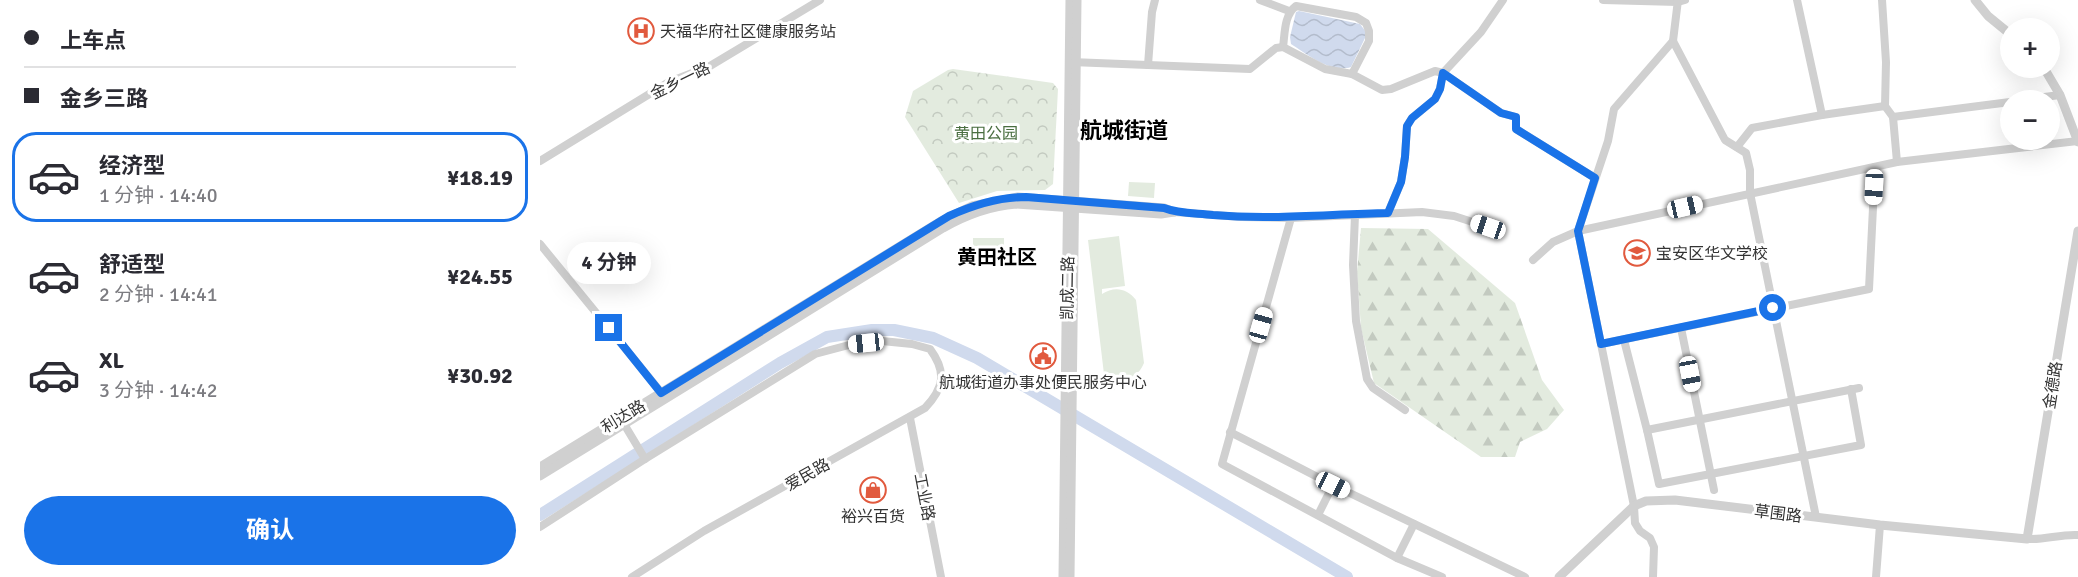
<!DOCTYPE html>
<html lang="zh">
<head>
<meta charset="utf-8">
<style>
	:root { --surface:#fff; --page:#f2f2f3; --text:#2b2b33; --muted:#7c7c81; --line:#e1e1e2; --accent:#1a73e8 }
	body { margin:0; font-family:Signika,"Noto Sans SC",sans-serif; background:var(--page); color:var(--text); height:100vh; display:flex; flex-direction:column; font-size:22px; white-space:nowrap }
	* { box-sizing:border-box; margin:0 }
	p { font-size:20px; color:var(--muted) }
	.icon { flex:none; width:33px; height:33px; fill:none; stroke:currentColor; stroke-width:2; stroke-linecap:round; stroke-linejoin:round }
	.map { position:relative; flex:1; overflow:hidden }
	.details { display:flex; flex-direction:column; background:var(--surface); width:540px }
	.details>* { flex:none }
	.banner { display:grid; align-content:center; height:132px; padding:0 24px; background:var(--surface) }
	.fabs { position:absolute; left:1460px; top:18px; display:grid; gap:12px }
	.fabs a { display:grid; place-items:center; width:60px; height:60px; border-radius:50%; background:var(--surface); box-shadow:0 6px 24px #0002; font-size:30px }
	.end { position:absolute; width:27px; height:27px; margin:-14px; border:8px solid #1a73e8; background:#fff; box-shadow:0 0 0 3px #fff }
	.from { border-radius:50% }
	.bubble { position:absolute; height:42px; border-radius:21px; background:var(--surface); box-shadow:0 6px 24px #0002; font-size:20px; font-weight:700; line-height:42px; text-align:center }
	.car { position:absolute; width:18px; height:36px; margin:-18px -9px; border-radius:8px; box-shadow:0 0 4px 2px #0007; background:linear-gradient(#fff 24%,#345 0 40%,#fff 0 76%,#345 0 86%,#fff 0) }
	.banner b { display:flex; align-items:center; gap:21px; height:57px; font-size:22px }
	.banner b+b { border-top:2px solid var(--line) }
	.banner i { width:15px; height:15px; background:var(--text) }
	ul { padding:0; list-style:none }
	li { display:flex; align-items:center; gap:18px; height:90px; margin:0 12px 9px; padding:0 12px; border:3px solid transparent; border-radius:24px }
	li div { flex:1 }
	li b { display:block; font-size:22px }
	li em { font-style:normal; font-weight:700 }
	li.selected { border-color:var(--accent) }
	li>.icon { width:54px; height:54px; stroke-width:1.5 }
	.button { display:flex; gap:12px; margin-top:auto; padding:12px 24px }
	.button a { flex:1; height:69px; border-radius:36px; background:var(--accent); color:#fff; font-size:24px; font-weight:700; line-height:69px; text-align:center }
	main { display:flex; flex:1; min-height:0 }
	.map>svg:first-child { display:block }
	.green { fill:#e3ebdf }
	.forest { fill:url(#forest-firs) }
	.park { fill:url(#park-crowns) }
	.water { fill:url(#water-waves) }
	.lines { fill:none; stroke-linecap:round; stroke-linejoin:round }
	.river { stroke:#d0daed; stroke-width:12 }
	.minor { stroke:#d0d0d0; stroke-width:8 }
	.tertiary { stroke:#d0d0d0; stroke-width:9 }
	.route { stroke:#1a73e8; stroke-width:8 }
	.labels { text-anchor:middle; stroke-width:6; stroke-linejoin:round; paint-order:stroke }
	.poi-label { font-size:16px; fill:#333; stroke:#fff; text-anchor:start }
	.street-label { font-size:16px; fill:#333; stroke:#fff }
	.park-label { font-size:16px; fill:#4a6e40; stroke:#fff }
	.quarter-label { font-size:20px; font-weight:bold; fill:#000; stroke:#fff }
	.district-label { font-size:22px; font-weight:bold; fill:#000; stroke:#fff }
</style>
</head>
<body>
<main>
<section class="details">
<div class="banner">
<b><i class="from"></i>上车点</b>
<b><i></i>金乡三路</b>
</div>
<ul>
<li class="selected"><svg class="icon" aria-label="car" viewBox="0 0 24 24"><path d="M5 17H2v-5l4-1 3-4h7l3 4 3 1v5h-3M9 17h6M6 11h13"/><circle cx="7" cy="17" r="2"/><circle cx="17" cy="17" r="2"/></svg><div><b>经济型</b><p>1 分钟 · 14:40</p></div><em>¥18.19</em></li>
<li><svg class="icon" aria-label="car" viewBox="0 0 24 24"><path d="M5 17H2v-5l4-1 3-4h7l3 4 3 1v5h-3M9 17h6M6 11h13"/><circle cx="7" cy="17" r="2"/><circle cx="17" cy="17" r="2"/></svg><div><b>舒适型</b><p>2 分钟 · 14:41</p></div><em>¥24.55</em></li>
<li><svg class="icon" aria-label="car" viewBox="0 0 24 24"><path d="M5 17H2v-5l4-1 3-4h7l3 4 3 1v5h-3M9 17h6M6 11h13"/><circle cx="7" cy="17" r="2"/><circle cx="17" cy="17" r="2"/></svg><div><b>XL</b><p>3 分钟 · 14:42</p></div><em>¥30.92</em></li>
</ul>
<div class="button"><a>确认</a></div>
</section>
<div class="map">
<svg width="1538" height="577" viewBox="0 0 1538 577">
	<defs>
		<pattern id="forest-firs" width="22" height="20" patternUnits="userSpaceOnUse" patternTransform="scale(1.5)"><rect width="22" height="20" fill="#e3ebdf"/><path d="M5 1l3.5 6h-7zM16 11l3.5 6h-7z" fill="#c3cac0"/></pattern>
		<pattern id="park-crowns" width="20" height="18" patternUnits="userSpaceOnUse" patternTransform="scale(1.5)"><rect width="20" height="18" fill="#e3ebdf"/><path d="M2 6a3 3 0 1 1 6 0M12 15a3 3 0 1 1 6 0" fill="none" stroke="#c3cac0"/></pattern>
		<pattern id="water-waves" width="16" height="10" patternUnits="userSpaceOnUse" patternTransform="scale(1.5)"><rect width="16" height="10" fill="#d0daed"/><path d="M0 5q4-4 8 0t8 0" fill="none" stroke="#b3bccc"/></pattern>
	</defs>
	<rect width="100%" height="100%" fill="#fff"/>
	<g class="green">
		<path d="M589,182L615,183L614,198L588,196Z"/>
		<path d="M579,236L585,286L562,289V294C574,286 587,288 596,300L604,363C598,377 588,381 573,377L575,390L566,391L548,240Z"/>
		<rect x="433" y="238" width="31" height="16"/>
	</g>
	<path class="forest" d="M821,228L888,229L975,303L1002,380L1024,410L1007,429L980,442L975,457H941L834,383L821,328L817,272Z"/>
	<path class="park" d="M413,69L513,83L518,89L513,184L505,190L457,191L419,203L365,117L373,91L408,70Z"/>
	<path class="water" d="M759,11L820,24L826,32L825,38L811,67C791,74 767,54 751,44L750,37L756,12Z"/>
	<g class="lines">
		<path class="river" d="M0,515L240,363L287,337L332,330H354L393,338L437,358L807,577"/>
		<g class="minor">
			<path d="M720,0L749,11"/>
			<path d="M1063,0L1138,2L1145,0"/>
			<path d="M1257,0L1282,115"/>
			<path d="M1342,0L1346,62L1345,106L1353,117L1357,162"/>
			<path d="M1133,41L1185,140L1206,153L1210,170V193L1276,517"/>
			<path d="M743,47C745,33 744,15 756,6L816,17L826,23L829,31V41L812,74"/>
			<path d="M531,62L710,69L736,48L743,47L785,69L812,74L842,90L851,89L895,71L903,73L961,113L976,117V129L1055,178"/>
			<path d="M608,65L612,12L615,0"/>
			<path d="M1479,100L1520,95"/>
			<path d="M1353,117L1470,102"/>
			<path d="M1197,147L1212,128L1282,115L1345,106"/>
			<path d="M0,161L129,82L170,66L280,0"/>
			<path d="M634,212L701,217L751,218L882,212L914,216L948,227"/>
			<path d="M848,213L861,182L865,157L867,126L872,118L895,99L900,89L903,73L941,32L963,0"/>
			<path d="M815,215L813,265L816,321L827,379L833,388L865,410"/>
			<path d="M751,218L682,464L857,558L902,577"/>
			<path d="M0,244L124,396"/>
			<path d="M993,260L1013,242L1038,231L1357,162L1538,141"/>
			<path d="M1141,328L1174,490"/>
			<path d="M1084,340L1107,430L1119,484L1321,445L1311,389"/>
			<path d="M1061,344L1329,289L1335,167"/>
			<path d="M370,418L401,577"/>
			<path d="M84,424L105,459"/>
			<path d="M1107,430L1319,388"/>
			<path d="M690,432L793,485L985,577"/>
			<path d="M778,515L793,485"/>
			<path d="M0,527L105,459L275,354L309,345L342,341L372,344L390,349C407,372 404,388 385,408L164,531L92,577"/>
			<path d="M1487,539C1505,540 1520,534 1538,535"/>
			<path d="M857,558L874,524"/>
			<path d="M1113,577L1114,547L1110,538L1100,531L1095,523L1094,506L1038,231L1068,141L1074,109L1133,41L1138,0"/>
			<path d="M1336,577L1340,525"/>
		</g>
		<g class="tertiary">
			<path d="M1435,0L1448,16L1470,34"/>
			<path d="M1504,68L1520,95L1538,142"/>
			<path d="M0,467L401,221L432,206L478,197L624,208L634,212"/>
			<path d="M0,476L403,228C426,215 450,206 476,204L621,214L634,212"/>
			<path d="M523,577L530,0"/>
			<path d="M530,577L537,0"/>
			<path d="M1019,577L1094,506L1106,501L1135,500L1340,525L1487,539L1538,231"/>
		</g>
	</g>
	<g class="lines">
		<path class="route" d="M69,328L121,393L409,216C433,205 459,197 486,197L624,208C639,214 656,213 673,215C732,220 789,214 848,213L861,182L865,157L867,126L872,118L895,99L900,89L903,73L961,113L976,117V129L1055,178L1038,231L1061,344L1233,308"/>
	</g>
	<defs>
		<g id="hospital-ring" transform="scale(1.35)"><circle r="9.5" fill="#fff" stroke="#e15a3e" stroke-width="1.5"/><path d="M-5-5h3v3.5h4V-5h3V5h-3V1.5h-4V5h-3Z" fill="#e15a3e"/></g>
		<g id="school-ring" transform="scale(1.35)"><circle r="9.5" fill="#fff" stroke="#e15a3e" stroke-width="1.5"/><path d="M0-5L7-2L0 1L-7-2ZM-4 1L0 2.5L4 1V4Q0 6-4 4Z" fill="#e15a3e"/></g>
		<g id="civic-ring" transform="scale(1.35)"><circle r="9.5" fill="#fff" stroke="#e15a3e" stroke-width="1.5"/><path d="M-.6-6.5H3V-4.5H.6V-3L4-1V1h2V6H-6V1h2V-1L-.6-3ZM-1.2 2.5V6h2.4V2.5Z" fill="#e15a3e"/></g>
		<g id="shop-ring" transform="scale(1.35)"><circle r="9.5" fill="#fff" stroke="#e15a3e" stroke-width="1.5"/><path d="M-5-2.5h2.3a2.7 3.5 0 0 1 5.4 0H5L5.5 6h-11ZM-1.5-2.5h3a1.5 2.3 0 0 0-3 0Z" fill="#e15a3e"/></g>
	</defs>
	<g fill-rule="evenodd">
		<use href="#hospital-ring" x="101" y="31"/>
		<use href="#school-ring" x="1097" y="253"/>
		<use href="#civic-ring" x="503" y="356"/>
		<use href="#shop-ring" x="333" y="490"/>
	</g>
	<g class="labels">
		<g class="poi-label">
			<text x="120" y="37">天福华府社区健康服务站</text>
			<text x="1116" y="259">宝安区华文学校</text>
			<text x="503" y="388" text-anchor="middle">航城街道办事处便民服务中心</text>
			<text x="333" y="522" text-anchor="middle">裕兴百货</text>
		</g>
		<g class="street-label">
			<text transform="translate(140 80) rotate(-26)" y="6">金乡一路</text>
			<text transform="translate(527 288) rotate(-89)" y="6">凯成二路</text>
			<text transform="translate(1512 385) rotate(-81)" y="6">金德路</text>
			<text transform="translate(83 416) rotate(-31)" y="6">利达路</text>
			<text transform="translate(267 474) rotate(-29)" y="6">爱民路</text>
			<text transform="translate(385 497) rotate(79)" y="6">工业路</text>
			<text transform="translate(1238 513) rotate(7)" y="6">草围路</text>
		</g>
		<g class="park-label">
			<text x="446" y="139">黄田公园</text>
		</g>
		<g class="quarter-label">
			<text x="457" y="264">黄田社区</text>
		</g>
		<g class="district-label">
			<text x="584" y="138">航城街道</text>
		</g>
	</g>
</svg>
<div class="fabs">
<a>+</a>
<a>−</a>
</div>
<i class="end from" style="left:1233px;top:308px"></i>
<i class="end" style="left:69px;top:328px"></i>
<div class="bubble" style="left:27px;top:242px;width:84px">4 分钟</div>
<i class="car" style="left:1334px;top:187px;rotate:183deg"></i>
<i class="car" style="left:1145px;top:207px;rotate:77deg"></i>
<i class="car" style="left:948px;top:227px;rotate:289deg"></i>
<i class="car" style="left:721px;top:325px;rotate:16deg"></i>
<i class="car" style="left:326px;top:343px;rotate:264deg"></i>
<i class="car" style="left:1150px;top:374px;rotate:169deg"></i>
<i class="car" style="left:793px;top:485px;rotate:116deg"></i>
</div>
</main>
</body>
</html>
